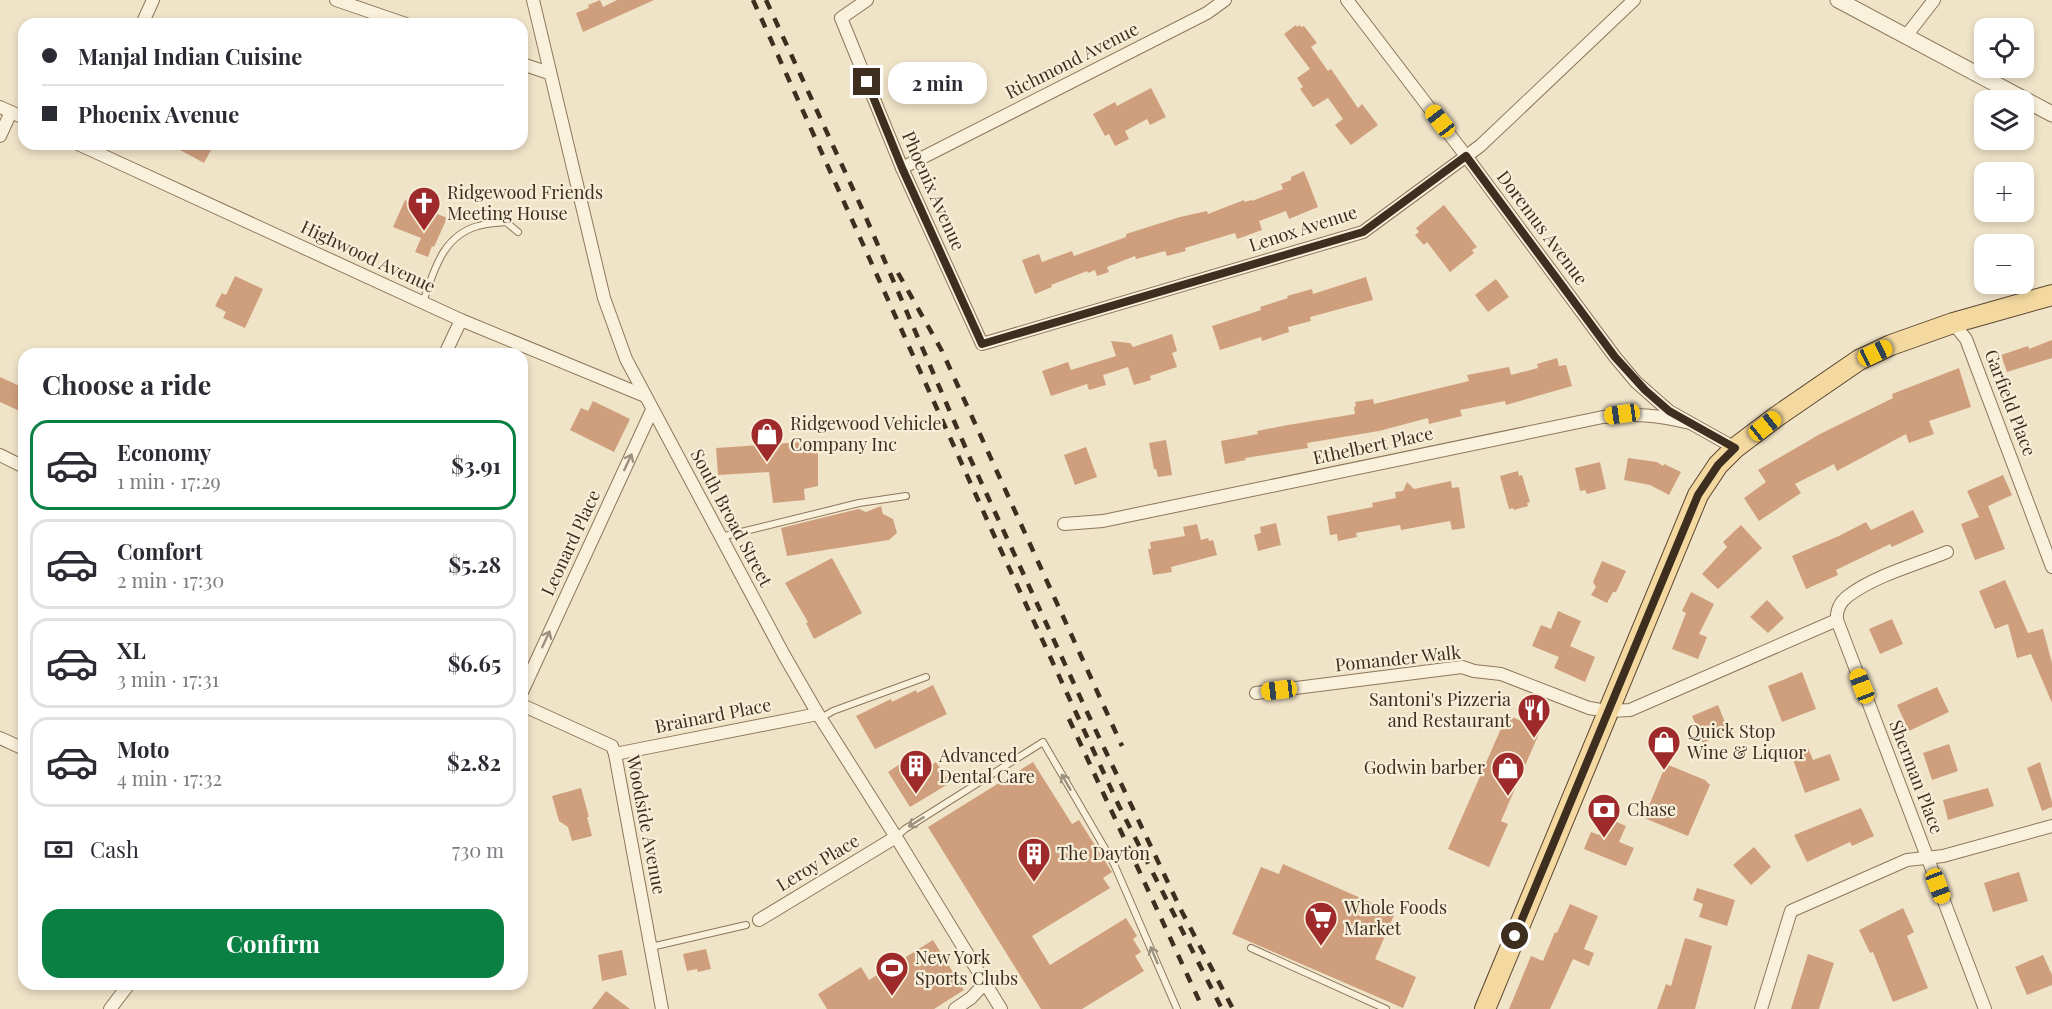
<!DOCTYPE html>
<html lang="en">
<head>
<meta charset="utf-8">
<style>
	:root { --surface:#fff; --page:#f2f2f3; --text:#2b2b33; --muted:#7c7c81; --line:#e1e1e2; --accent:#0b8043 }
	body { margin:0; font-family:"Playfair Display",serif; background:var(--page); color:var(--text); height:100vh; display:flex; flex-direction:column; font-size:22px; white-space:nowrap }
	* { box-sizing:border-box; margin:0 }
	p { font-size:20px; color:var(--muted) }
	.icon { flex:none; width:33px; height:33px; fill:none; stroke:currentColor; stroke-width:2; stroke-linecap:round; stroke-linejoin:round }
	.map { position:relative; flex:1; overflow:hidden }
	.panel { position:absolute; left:18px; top:348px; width:510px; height:642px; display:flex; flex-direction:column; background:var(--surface); border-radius:18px; box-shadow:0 3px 9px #0003 }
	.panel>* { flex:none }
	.banner { position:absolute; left:18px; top:18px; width:510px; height:132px; border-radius:18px; box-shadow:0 3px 9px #0003; display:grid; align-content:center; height:132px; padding:0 24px; background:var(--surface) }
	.fabs { position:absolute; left:1974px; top:18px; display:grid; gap:12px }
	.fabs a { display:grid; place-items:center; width:60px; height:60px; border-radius:12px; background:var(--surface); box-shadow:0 3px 9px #0003; font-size:30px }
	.end { position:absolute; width:27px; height:27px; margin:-14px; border:8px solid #3d2e20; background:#fff; box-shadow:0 0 0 3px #fff }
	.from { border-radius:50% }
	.bubble { position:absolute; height:42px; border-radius:18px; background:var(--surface); box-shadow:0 3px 9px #0003; font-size:20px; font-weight:700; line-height:42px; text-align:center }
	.car { position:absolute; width:18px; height:36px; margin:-18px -9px; border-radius:8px; box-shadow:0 0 4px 2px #0007; background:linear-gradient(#f5c518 24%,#345 0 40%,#f5c518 0 76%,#345 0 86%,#f5c518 0) }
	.banner b { display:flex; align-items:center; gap:21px; height:57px; font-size:22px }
	.banner b+b { border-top:2px solid var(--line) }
	.banner i { width:15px; height:15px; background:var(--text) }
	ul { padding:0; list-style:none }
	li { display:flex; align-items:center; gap:18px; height:90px; margin:0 12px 9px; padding:0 12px; border:3px solid var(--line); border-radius:18px }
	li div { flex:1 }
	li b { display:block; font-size:22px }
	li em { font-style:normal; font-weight:700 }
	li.selected { border-color:var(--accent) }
	li>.icon { width:54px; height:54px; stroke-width:1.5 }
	h2 { padding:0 24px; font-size:27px; line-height:72px }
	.pay { display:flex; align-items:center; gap:15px; height:66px; padding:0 24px; font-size:22px }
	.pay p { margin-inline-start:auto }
	.primary-button { display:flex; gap:12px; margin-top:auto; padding:12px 24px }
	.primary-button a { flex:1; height:69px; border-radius:18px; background:var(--accent); color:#fff; font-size:24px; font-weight:700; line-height:69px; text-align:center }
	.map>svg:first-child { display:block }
	.building { fill:#cf9f7d }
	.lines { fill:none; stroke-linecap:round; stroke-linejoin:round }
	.service-casing { stroke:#8d765c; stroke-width:8 }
	.minor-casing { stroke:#8d765c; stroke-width:14 }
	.tertiary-casing { stroke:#8d765c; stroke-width:17 }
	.primary-casing { stroke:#5b4430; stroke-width:22 }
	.service { stroke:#faf1dc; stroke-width:6 }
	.minor { stroke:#faf1dc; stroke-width:12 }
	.tertiary { stroke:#faf1dc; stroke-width:15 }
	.primary { stroke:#f3d9a0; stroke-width:20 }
	.rail { stroke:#3d2e20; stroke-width:4.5; stroke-dasharray:10 10; stroke-linecap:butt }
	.oneway { stroke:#9c907e }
	.route { stroke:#3d2e20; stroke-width:8 }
	.labels { text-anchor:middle; stroke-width:4.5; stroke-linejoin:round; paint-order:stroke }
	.street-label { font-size:18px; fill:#3d2e20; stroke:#f7eed8 }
	.poi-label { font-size:18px; fill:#3d2e20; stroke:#f7eed8; text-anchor:start }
</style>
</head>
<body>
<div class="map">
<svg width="2052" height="1009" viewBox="0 0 2052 1009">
	<rect width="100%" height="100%" fill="#f0e4c8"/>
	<g class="building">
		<path d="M600,0L603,7L617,0H654L583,32L576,13L589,8L588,5Z"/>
		<path d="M1296,25L1297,27L1300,25L1301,27L1304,26L1317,43L1311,47L1328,71L1331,69L1358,108L1362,104L1378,125L1351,145L1335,125L1343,119L1328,98L1313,107L1300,89L1303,87L1297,78L1310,69L1284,34Z"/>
		<path d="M1151,88L1166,117L1150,125L1147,119L1125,131L1129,139L1115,146L1109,134L1105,136L1093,114L1115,102L1117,106Z"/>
		<path d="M169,144H214L204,163Z"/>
		<path d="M1304,171L1318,207L1289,219L1286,211L1259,221L1262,230L1237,239L1235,233L1185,248L1186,251L1167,256L1165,251L1136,259L1135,256L1107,267L1109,272L1097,276L1095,270L1088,273L1087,271L1051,285L1052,287L1035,294L1022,260L1039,254L1042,262L1072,251L1074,256L1126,237V234L1180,217L1207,211L1208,214L1244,200V202L1252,200V201L1283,189L1281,184L1291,180V177Z"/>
		<path d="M405,200L447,218L434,247L432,246L428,257L415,252L421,238L393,227Z"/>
		<path d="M1444,205L1477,247L1472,250L1474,253L1450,272L1427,242L1424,245L1415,235L1419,232L1416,228Z"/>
		<path d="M235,276L263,289L245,328L223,318L226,312L215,306L222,293L226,295Z"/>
		<path d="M1366,277L1373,300L1310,317L1311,321L1288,327L1289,332L1262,341L1261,337L1220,350L1212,326L1261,310L1260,307L1288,298L1287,296L1312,289L1313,294Z"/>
		<path d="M1496,279L1509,297L1488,312L1475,295Z"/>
		<path d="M1172,334L1177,351L1172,353L1177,367L1150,376L1151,380L1134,385L1128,367L1103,375L1106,385L1089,390L1087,384L1051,396L1042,371L1068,362L1071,370L1116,356L1111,341L1130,343L1133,347Z"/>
		<path d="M2052,340V358L2007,372L2001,355L2028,346L2029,349Z"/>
		<path d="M1557,358L1559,366L1566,365L1572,386L1506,405L1505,401L1460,410L1462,416L1429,424L1428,418L1379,431L1307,443L1308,448L1245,458L1246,460L1225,464L1221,441L1258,434L1257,431L1288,425L1355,414L1354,407L1356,406L1355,402L1373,399L1374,404L1469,381L1467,375L1509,367L1511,375L1538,368L1537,364Z"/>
		<path d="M1959,368L1971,407L1929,421L1934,434L1909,443L1906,434L1837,471L1834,464L1795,484L1801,493L1759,521L1744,498L1766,482L1758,470L1820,434L1893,398L1892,394Z"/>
		<path d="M0,377L24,388V413L0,402Z"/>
		<path d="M593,401L630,419L614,452L570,430L581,408L588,411Z"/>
		<path d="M1166,440L1172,475L1158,477L1156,469H1154L1149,443Z"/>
		<path d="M818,441V486L804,489L805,500L773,503L769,472L718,475L716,448Z"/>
		<path d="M1086,447L1097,477L1075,485L1064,455Z"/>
		<path d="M1628,458L1657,462L1663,466L1664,464L1681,472L1669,495L1650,485L1624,480Z"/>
		<path d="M1600,462L1606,489L1587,494L1585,490L1580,491L1575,468Z"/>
		<path d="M1518,471L1519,476L1522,475L1530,502L1527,503L1528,506L1514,510L1513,508L1509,509L1500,476Z"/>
		<path d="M2003,475L2012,495L1988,506L2005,549L1975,560L1961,524L1979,517L1967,491Z"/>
		<path d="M1451,481L1452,488L1459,487L1465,528L1452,530L1450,521L1401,530L1400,525L1356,533L1357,537L1338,541L1337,534L1330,535L1327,516L1373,507L1372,503L1396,498L1395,492L1403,491L1407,482L1414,489Z"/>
		<path d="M881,506L883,514L893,519L897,533L889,540L787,556L781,528L850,511L859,509L866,512Z"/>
		<path d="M1913,510L1924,532L1892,547L1890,544L1836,570L1838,575L1806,589L1792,556L1841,535L1866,522L1871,530Z"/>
		<path d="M1276,523L1281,545L1258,551L1254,535L1261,533L1260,527Z"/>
		<path d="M1197,524L1201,540L1208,538L1209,541L1213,540L1217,555L1171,567L1172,572L1153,575L1148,549H1151L1150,542L1185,536L1183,527Z"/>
		<path d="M1741,525L1762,548L1718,589L1702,574L1727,547L1723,542Z"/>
		<path d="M832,558L862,613L814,639L806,623L808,622L785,583Z"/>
		<path d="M1602,561L1626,571L1616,592H1613L1607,603L1591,595L1596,587L1593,582Z"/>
		<path d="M2005,580L2028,633L2043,629L2052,663V703L2031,654L2017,658L2008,624L1995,629L1979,591Z"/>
		<path d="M1691,592L1714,604L1699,634L1707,637L1698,659L1672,649L1686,613L1682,611Z"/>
		<path d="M1767,600L1784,618L1768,633L1750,617Z"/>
		<path d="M1558,611L1581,621L1570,646L1595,657L1585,682L1554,668L1559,657L1532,646L1541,625L1551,629Z"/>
		<path d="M1892,619L1903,644L1880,654L1869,629Z"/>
		<path d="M1802,672L1816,709L1782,722L1768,686Z"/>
		<path d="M933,685L947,714L875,749L856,716L891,699L892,702L916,690L917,693Z"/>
		<path d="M1937,687L1949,712L1909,731L1897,705Z"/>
		<path d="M1718,705L1729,732L1703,743L1692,716Z"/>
		<path d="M1507,715L1541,729L1501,821L1508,824L1489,867L1448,849Z"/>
		<path d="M1949,744L1958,771L1932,780L1923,753Z"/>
		<path d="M1808,748L1813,760L1830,754L1840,780L1805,793L1791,754Z"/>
		<path d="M903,762L913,777L936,762L950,783L910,807L888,772Z"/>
		<path d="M1033,762L1072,824L1079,820L1112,872L1103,878L1110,888L1032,936L1050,965L1126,918L1137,936L1133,939L1141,952L1135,956L1144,971L1082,1009H1041L928,827Z"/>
		<path d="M2040,762L2052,802V807L2042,811L2027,768Z"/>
		<path d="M1666,764L1705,780L1710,785L1688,836L1644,818Z"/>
		<path d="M581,788L589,817H587L592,836L572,841L568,827L559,821L552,796Z"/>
		<path d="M1988,788L1994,806L1948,820L1943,800Z"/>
		<path d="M1861,808L1874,836L1852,846L1850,842L1807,862L1794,835Z"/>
		<path d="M1607,818L1626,826L1619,842L1634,848L1626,866L1584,849L1591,832L1599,835Z"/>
		<path d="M1754,847L1771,867L1751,885L1733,865Z"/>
		<path d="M1283,864L1395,913L1375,959L1416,977L1403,1008L1232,934L1261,867L1279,874Z"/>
		<path d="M2019,872L2028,901L1993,912L1984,883Z"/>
		<path d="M1697,888L1735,900L1727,926L1699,917L1703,904L1693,900Z"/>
		<path d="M1570,904L1598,916L1584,949L1594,953L1589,966L1573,959L1550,1009H1509L1531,956L1543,961L1555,932L1557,933Z"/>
		<path d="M1903,908L1914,932L1907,936L1928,988L1893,1002L1873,952L1870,953L1859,930Z"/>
		<path d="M1685,938L1712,946L1695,1009H1657L1666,984L1671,986Z"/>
		<path d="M933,940L964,990L934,1009H827L818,994L861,967L869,980Z"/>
		<path d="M706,949L711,969L698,972L697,969L687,971L683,954Z"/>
		<path d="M622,950L627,975L602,981L598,955Z"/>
		<path d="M1808,954L1834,963L1819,1009H1791Z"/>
		<path d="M2043,955L2052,975V985L2027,995L2015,967Z"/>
		<path d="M606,991L630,1009H592Z"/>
	</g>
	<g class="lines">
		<g class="service-casing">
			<g id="service">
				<path d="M423,302C434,271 442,236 478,226C487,223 497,223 506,222L518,232"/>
				<path d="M721,537L859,503L906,496"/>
				<path d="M821,718L833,711L926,677"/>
				<path d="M896,837L905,829L1043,742L1114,864L1177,1009"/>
				<path d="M651,947L746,925"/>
				<path d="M1251,948L1386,1009"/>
			</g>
		</g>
		<g class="minor-casing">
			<g id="minor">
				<path d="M336,0L406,24"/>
				<path d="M533,0L604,298L626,359L784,655L818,714L896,837L1001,1009"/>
				<path d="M867,0L841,18L902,168L982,344L1363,232L1480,146L1634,0"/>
				<path d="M1347,0L1466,156L1615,357L1636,382L1669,411L1735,448"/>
				<path d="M142,24L153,0"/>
				<path d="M1906,36L1934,0"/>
				<path d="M522,64L549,73"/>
				<path d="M0,107L24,118"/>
				<path d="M0,136L11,112"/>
				<path d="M78,144L461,320L645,396"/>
				<path d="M902,168L1207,13L1225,0"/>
				<path d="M1953,323L1966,339L2052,567"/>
				<path d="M445,354L461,320"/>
				<path d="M0,455L24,467"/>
				<path d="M1064,524L1103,521L1603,417C1635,413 1658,415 1690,423"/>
				<path d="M1837,620C1836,611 1840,602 1848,596C1876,575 1915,565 1947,552"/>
				<path d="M522,692L652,410"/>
				<path d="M1256,693L1462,667L1474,671L1501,674L1589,708L1608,711L1630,710L1837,620L1985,1009"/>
				<path d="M522,705L612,746L615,754L662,1009"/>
				<path d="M0,738L24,749"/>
				<path d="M615,754L818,714"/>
				<path d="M759,920L896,837"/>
				<path d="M110,1009L129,984"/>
				<path d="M955,1009L971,998L985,983"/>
				<path d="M1761,1009L1791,911L1907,860L1943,856L2052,826"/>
			</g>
		</g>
		<g class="tertiary-casing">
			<path id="tertiary" d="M1838,0L2052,114"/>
		</g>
		<g class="primary-casing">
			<path id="primary" d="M1485,1009L1698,495L1718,465L1735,448L1776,417L1859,360L1891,345L1953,323L2052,295"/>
		</g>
		<use href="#service" class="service"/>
		<use href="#minor" class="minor"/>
		<use href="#tertiary" class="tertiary"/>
		<use href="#primary" class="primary"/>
		<g class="rail">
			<path d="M753,0L993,533L1119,806L1222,1009"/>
			<path d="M766,0L864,213L970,458L1087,712L1182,912L1233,1009"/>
			<path d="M898,273L942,351L1122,746"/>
			<path d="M1069,719L1203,1009"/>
		</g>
	</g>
	<defs><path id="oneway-shaft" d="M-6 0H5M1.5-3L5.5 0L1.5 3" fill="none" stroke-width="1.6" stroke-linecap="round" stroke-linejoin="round" transform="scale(1.5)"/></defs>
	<g class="oneway">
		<use href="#oneway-shaft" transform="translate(628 462) rotate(-65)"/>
		<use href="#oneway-shaft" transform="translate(546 639) rotate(-65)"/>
		<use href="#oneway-shaft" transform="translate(1066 782) rotate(-120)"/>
		<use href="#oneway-shaft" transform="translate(916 822) rotate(148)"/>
		<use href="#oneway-shaft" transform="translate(1154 955) rotate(-113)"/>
	</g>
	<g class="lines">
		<path class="route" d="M867,82L902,168L982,344L1363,232L1466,156L1615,357L1645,390L1669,411L1735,448L1718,465L1698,495L1515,936"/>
	</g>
	<defs>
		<g id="church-pin" transform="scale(1.725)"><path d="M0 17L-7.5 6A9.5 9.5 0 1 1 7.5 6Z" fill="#9e2a2b" stroke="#f7eed8"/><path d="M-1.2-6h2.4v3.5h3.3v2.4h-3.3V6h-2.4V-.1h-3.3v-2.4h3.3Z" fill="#fff"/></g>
		<g id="shop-pin" transform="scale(1.725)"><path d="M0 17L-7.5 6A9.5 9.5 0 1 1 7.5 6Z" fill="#9e2a2b" stroke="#f7eed8"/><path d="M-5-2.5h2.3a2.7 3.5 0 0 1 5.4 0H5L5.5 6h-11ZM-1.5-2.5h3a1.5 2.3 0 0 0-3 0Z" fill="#fff"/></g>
		<g id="restaurant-pin" transform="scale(1.725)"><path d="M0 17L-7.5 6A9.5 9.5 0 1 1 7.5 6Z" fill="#9e2a2b" stroke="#f7eed8"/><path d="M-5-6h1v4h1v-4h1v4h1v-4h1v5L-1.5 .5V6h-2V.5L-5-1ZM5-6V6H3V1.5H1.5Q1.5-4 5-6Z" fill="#fff"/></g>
		<g id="building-pin" transform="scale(1.725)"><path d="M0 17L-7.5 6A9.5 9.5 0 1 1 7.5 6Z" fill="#9e2a2b" stroke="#f7eed8"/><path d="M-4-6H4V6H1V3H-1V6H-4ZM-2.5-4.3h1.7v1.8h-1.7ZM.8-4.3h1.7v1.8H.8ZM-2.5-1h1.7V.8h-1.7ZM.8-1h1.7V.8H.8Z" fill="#fff"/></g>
		<g id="bank-pin" transform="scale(1.725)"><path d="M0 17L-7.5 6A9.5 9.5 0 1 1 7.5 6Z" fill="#9e2a2b" stroke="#f7eed8"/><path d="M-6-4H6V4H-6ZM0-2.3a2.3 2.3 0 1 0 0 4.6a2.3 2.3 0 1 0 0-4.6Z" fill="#fff"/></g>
		<g id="supermarket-pin" transform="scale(1.725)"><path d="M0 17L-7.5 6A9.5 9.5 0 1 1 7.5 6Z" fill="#9e2a2b" stroke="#f7eed8"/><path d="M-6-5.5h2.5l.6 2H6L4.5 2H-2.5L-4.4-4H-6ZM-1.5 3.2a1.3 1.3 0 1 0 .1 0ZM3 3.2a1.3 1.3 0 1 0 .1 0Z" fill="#fff"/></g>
		<g id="stadium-pin" transform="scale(1.725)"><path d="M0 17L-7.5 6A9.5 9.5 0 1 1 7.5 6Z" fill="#9e2a2b" stroke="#f7eed8"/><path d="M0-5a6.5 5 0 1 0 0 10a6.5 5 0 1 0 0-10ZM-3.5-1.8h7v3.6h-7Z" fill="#fff"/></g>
	</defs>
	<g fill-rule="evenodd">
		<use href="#church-pin" x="424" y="203"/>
		<use href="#shop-pin" x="767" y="434"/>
		<use href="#restaurant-pin" x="1534" y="710"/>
		<use href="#shop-pin" x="1664" y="742"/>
		<use href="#building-pin" x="916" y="766"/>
		<use href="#shop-pin" x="1508" y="768"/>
		<use href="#bank-pin" x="1604" y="810"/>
		<use href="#building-pin" x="1034" y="854"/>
		<use href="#supermarket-pin" x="1321" y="918"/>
		<use href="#stadium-pin" x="892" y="968"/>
	</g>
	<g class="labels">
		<g class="street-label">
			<text transform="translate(1072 61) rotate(-27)" y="6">Richmond Avenue</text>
			<text transform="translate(933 191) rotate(66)" y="6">Phoenix Avenue</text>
			<text transform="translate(1542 228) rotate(53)" y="6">Doremus Avenue</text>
			<text transform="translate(1303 229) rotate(-18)" y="6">Lenox Avenue</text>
			<text transform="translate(368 257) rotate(25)" y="6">Highwood Avenue</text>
			<text transform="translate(2010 403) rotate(69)" y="6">Garfield Place</text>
			<text transform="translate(1373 446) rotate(-12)" y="6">Ethelbert Place</text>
			<text transform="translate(731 518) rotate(62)" y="6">South Broad Street</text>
			<text transform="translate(571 543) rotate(-65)" y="6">Leonard Place</text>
			<text transform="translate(1398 659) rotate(-6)" y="6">Pomander Walk</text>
			<text transform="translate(713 716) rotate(-11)" y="6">Brainard Place</text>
			<text transform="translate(1916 777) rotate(69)" y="6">Sherman Place</text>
			<text transform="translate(646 825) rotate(79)" y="6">Woodside Avenue</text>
			<text transform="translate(818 863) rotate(-31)" y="6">Leroy Place</text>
		</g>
		<g class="poi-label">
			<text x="447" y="199">Ridgewood Friends<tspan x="447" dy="21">Meeting House</tspan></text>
			<text x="790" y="430">Ridgewood Vehicle<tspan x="790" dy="21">Company Inc</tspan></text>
			<text x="1511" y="706" text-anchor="end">Santoni's Pizzeria<tspan x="1511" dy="21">and Restaurant</tspan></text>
			<text x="1687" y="738">Quick Stop<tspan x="1687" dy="21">Wine &amp; Liquor</tspan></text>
			<text x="939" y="762">Advanced<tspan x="939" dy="21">Dental Care</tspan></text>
			<text x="1485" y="774" text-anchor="end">Godwin barber</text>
			<text x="1627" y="816">Chase</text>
			<text x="1057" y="860">The Dayton</text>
			<text x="1344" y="914">Whole Foods<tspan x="1344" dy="21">Market</tspan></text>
			<text x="915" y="964">New York<tspan x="915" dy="21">Sports Clubs</tspan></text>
		</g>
	</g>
</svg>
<div class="fabs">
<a><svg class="icon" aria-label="locate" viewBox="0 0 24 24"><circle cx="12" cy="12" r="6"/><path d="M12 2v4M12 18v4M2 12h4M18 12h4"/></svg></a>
<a><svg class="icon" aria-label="layers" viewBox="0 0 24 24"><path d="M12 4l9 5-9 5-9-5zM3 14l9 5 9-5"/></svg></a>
<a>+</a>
<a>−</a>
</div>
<i class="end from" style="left:1515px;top:936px"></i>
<i class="end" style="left:867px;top:82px"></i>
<div class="bubble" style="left:888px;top:62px;width:99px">2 min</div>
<i class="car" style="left:1440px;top:121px;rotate:322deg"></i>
<i class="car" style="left:1875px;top:353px;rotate:65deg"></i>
<i class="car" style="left:1622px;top:414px;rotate:262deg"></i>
<i class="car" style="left:1765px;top:426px;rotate:51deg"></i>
<i class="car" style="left:1862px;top:686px;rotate:339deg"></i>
<i class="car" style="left:1279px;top:690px;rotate:263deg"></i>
<i class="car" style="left:1938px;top:886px;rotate:159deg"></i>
<div class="banner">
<b><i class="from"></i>Manjal Indian Cuisine</b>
<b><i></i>Phoenix Avenue</b>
</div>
<section class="panel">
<h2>Choose a ride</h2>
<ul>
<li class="selected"><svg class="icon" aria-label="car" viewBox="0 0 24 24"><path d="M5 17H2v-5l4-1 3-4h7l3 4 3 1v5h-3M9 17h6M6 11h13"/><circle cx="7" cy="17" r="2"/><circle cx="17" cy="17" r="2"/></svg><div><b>Economy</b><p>1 min · 17:29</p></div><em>$3.91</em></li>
<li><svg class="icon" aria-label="car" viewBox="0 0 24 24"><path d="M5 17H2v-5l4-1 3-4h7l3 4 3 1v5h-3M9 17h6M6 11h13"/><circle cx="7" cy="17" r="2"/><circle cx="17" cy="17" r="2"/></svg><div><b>Comfort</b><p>2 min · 17:30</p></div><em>$5.28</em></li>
<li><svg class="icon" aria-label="car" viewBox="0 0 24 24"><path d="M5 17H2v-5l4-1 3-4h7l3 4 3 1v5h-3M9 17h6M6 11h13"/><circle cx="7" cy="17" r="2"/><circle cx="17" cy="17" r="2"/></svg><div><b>XL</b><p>3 min · 17:31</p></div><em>$6.65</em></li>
<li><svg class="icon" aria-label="car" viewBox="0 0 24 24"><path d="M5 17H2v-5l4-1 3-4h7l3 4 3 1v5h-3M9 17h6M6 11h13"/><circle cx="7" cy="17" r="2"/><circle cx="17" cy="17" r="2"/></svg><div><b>Moto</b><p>4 min · 17:32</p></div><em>$2.82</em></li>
</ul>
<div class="pay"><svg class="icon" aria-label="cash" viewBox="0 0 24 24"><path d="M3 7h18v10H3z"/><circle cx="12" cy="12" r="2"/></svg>Cash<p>730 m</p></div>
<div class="primary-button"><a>Confirm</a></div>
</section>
</div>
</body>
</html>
